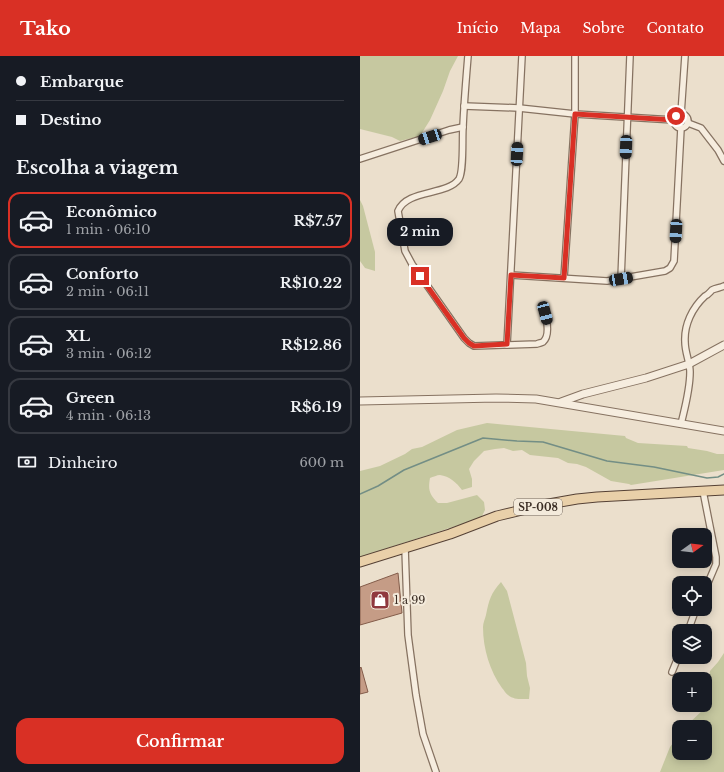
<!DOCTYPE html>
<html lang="pt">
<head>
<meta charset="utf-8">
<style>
	:root { --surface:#171b24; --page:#20242c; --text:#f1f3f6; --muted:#9ea1a6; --line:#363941; --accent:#d93025 }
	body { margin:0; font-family:"Libre Baskerville",serif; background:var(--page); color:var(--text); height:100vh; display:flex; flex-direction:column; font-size:15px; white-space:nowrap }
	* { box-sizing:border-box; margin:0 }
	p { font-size:13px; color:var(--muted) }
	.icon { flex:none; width:22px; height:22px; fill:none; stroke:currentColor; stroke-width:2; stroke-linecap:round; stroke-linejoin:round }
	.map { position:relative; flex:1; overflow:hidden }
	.side { display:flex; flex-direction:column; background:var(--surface); width:360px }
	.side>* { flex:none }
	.hud { display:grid; align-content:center; height:88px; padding:0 16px; background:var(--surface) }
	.needle { width:26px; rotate:75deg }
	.tools { position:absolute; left:312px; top:472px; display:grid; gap:8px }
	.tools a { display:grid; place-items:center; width:40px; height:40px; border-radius:8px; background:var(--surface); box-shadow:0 2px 10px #0003; font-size:20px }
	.end { position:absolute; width:18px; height:18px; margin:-9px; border:5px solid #d93025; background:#fff; box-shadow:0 0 0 2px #fff }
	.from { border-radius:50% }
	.bubble { position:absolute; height:28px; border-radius:12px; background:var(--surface); box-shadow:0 2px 10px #0003; font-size:13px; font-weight:600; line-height:28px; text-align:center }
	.car { position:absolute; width:12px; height:24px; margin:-12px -6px; border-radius:5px; box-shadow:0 0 3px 1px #0007; background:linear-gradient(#222 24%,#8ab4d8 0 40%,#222 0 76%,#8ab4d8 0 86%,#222 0) }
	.hud b { display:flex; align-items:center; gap:14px; height:38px; font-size:15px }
	.hud b+b { border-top:1px solid var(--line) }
	.hud i { width:10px; height:10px; background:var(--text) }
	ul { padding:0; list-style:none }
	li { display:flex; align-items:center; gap:12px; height:56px; margin:0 8px 6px; padding:0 8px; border:2px solid var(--line); border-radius:12px }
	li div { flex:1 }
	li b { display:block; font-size:15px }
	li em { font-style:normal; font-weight:600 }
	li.active { border-color:var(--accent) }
	li>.icon { width:36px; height:36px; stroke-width:1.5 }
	h2 { padding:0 16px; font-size:18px; line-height:48px }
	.pay { display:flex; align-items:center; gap:10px; height:44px; padding:0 16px; font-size:15px }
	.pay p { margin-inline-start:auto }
	.primary-button { display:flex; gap:8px; margin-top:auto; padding:8px 16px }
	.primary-button a { flex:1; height:46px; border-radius:12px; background:var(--accent); color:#fff; font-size:16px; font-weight:600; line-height:46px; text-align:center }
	header { display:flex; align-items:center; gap:24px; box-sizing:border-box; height:56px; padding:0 20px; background:var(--accent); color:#fff }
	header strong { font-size:19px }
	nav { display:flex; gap:22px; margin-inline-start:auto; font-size:14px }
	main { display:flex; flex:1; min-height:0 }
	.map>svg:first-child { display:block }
	.green { fill:#c6c8a0 }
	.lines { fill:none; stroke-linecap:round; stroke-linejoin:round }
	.stream { stroke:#738e85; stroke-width:1.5 }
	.building { fill:#c59c86; stroke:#835c4a }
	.minor-casing { stroke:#867261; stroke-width:8 }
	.tertiary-casing { stroke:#867261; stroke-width:9 }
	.primary-casing { stroke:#554135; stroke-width:11 }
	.minor { stroke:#f6eddf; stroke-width:5.5 }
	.tertiary { stroke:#f6eddf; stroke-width:7 }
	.primary { stroke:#e9d0a9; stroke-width:9 }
	.route { stroke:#d93025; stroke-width:5 }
	.labels { text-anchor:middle; stroke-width:4; stroke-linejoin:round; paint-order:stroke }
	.shield { fill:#f3eadb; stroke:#71655a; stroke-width:1 }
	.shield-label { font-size:10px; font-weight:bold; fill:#392c23 }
	.poi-label { font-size:11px; fill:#392c23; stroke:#f3eadb; text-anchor:start }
</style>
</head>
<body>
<header>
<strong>Tako</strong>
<nav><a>Início</a><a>Mapa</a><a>Sobre</a><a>Contato</a></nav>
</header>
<main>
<section class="side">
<div class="hud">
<b><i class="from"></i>Embarque</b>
<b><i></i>Destino</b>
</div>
<h2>Escolha a viagem</h2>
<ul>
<li class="active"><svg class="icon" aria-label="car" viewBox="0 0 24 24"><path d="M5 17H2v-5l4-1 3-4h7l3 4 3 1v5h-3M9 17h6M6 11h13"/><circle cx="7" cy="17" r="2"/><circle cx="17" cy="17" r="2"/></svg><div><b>Econômico</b><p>1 min · 06:10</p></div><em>R$7.57</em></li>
<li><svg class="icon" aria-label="car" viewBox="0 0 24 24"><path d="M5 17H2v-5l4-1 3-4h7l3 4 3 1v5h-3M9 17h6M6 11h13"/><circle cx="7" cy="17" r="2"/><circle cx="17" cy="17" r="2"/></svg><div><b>Conforto</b><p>2 min · 06:11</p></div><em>R$10.22</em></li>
<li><svg class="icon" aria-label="car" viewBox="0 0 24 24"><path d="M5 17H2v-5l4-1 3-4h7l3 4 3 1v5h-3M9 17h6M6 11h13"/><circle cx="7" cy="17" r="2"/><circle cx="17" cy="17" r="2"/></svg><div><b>XL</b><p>3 min · 06:12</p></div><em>R$12.86</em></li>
<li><svg class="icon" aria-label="car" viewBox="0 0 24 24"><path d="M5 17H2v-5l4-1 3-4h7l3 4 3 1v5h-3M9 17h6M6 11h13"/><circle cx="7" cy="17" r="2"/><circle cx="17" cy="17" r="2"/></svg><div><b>Green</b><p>4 min · 06:13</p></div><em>R$6.19</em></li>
</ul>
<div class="pay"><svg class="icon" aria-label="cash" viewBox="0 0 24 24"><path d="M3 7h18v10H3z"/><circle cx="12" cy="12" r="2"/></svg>Dinheiro<p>600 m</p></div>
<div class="primary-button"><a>Confirmar</a></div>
</section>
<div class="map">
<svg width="364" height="716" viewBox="0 0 364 716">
	<rect width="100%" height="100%" fill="#ebdfcc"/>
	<g class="green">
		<path d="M0,0H98L90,15L83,35L70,64L60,80L40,85L32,81L0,73Z"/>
		<path d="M0,144L3,150L15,196V215L5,212L0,205Z"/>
		<path d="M127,367L265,380L266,382L278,387L327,390L328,392L347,395L357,398H364V414L271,429L269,428L251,425L226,411L217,408L208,407L198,402L170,399L162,394L153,395L144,392L135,393L124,395L114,405L109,413L112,423V431L102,434C97,427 89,420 80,419C77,419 73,421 70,422C68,434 69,438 78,447H87L117,439L124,446L125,454L120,464L99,469L0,501V415L20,410L45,398L52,393L62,391L97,374Z"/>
		<path d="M141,526L147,535L166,607L167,620L170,632L169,643C161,643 154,644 148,639C146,638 144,634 142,632C130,615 123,593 123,571C123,567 125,563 126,559C129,544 131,537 141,526Z"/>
		<path d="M364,597V716H300L310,691L319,679V697H345V671H325L344,653L349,643L348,626L350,615L358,606Z"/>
	</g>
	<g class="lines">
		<path class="stream" d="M0,438L18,430L44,414L123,382L157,385L183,386L247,405L294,411L347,422L358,421L364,418"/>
	</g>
	<g class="building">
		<path d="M38,517L42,557L0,569V531Z"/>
		<path d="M1,611L8,636L0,638V612Z"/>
	</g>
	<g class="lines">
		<g class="minor-casing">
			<g id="minor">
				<path d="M108,0C106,24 104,47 103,71C102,82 104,115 99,123C87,140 47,133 38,155L45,195L52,208L104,282L109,287L114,290L177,288C179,287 181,287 183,286C190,280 187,265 185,257"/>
				<path d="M104,50L159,52L215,58L314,64"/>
				<path d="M321,58L325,0"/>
				<circle cx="321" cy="65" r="7"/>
				<path d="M328,67L341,72L358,94L364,105"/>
				<path d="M0,103L89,74L103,71"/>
				<path d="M151,219L247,225L305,215L310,212L314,205L321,72"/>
				<path d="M204,222L215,58V0"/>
				<path d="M261,223L270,0"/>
				<path d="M147,289L162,0"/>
				<path d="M321,368C325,351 330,334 330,316C330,306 325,297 325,286C324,269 332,252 345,240C348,239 350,236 352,234C356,232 360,232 364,230"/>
				<path d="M343,435L356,501V508L345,534"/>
				<path d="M45,492L48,579L56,639L63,678L76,716"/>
				<path d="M328,575L336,553"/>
				<path d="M312,616L319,599"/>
			</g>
		</g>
		<g class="tertiary-casing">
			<g id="tertiary">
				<path d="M0,345L136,342L176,343L364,375"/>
				<path d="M201,346L223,338L286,322L329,308L364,289"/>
			</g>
		</g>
		<g class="primary-casing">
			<path id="primary" d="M0,506L90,478L137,460L183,449L217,443L237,441L364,434"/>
		</g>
		<use href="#minor" class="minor"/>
		<use href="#tertiary" class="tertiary"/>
		<use href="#primary" class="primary"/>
	</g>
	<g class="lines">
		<path class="route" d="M60,220L104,282L109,287L114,290L147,288L151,219L204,222L215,58L314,64L316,60"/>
	</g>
	<defs>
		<g id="shop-square" transform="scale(1)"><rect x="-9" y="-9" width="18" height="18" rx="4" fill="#8f383e" stroke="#f3eadb"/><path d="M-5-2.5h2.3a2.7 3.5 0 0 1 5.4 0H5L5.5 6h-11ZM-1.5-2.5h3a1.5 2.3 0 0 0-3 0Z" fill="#fff"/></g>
	</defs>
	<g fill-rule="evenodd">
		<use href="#shop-square" x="20" y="544"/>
	</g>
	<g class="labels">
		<rect class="shield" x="154" y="443" width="48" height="16" rx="3"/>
		<g class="shield-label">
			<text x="178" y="455">SP-008</text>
		</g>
		<g class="poi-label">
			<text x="34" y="548">1 a 99</text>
		</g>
	</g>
</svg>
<div class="tools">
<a><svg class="needle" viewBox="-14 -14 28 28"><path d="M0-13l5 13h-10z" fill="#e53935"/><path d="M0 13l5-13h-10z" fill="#9ea1a6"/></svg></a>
<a><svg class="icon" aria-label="locate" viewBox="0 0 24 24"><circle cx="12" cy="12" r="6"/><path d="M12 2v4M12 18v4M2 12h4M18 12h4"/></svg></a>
<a><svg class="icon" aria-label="layers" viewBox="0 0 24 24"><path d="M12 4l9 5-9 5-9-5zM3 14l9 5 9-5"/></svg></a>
<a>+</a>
<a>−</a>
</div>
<i class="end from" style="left:316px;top:60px"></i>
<i class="end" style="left:60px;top:220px"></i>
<div class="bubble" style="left:27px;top:162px;width:66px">2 min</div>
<i class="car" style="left:70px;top:81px;rotate:252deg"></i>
<i class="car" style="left:266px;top:91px;rotate:182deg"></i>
<i class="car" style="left:157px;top:98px;rotate:3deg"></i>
<i class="car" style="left:316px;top:175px;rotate:183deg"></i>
<i class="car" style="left:261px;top:223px;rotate:80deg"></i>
<i class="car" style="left:185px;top:257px;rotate:165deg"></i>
</div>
</main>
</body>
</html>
